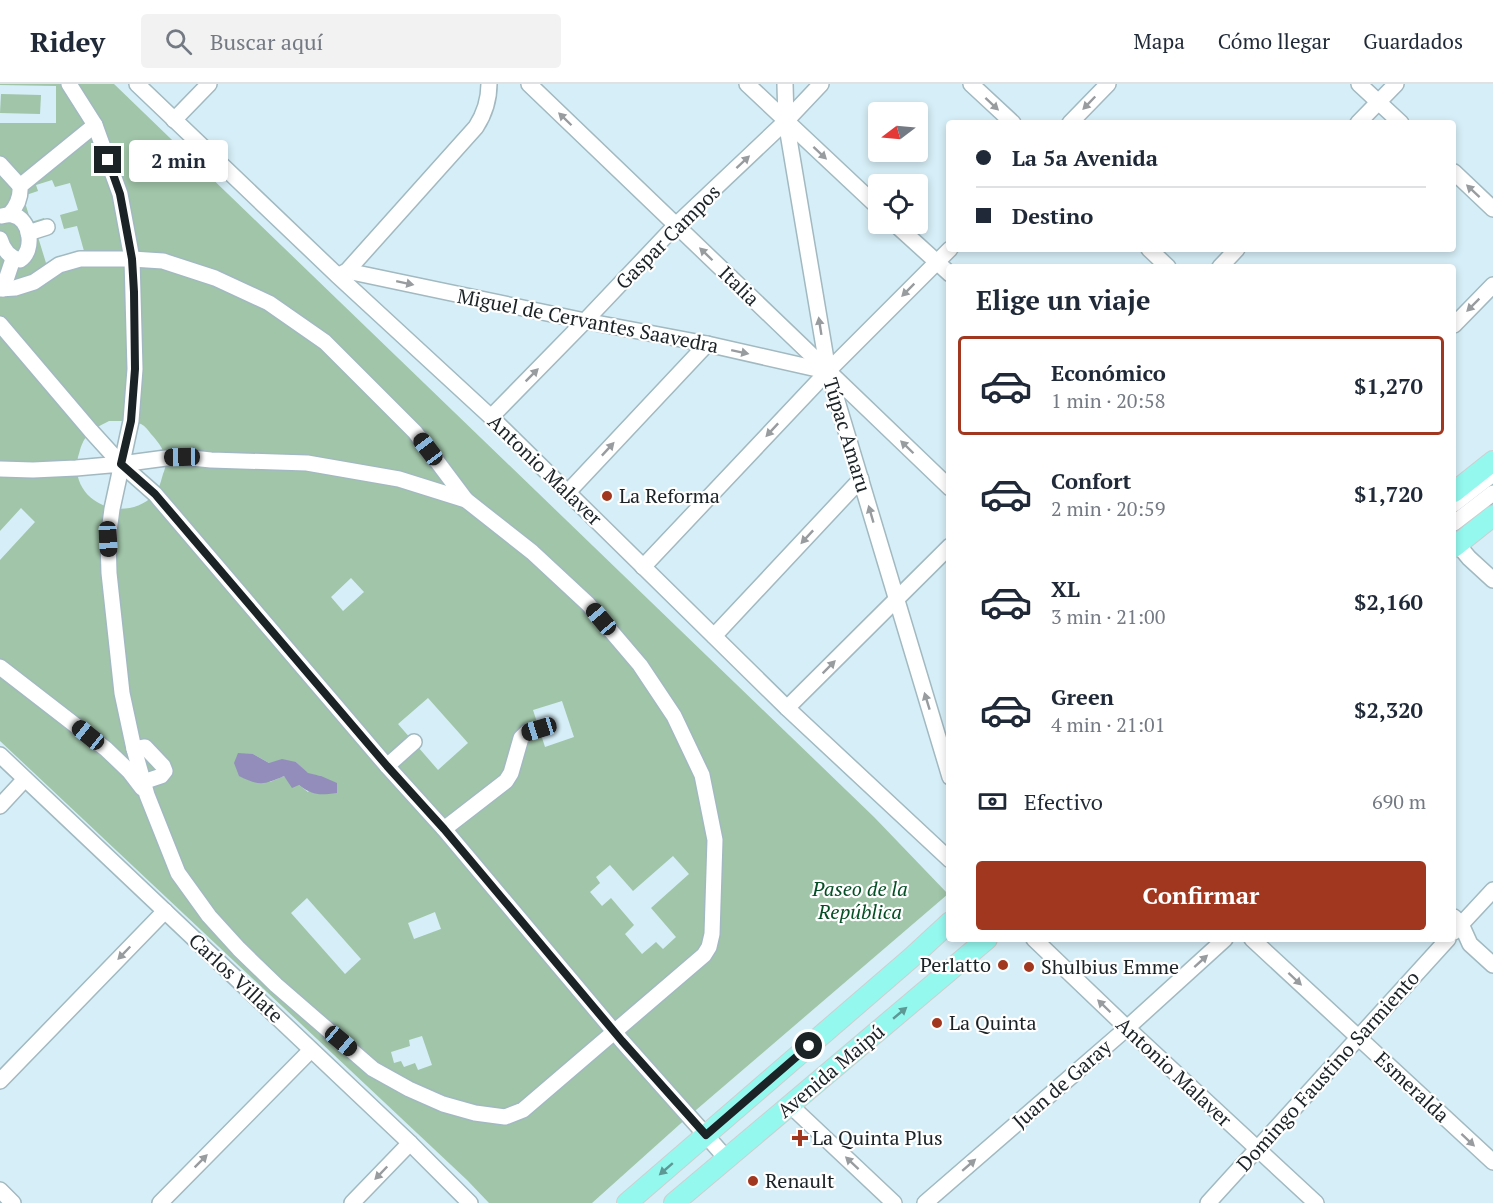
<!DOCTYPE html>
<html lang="es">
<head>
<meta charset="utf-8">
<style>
	:root { --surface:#fff; --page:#f2f2f3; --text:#1f2937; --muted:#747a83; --line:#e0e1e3; --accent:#a0371e }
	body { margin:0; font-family:"PT Serif",serif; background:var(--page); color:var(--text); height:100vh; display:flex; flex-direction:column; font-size:22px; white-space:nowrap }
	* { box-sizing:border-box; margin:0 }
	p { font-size:20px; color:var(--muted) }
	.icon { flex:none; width:33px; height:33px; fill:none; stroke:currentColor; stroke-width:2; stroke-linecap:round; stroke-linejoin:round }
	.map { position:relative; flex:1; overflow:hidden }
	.details { position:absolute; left:946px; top:180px; width:510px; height:678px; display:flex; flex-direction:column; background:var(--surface); border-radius:6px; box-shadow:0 3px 9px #0003 }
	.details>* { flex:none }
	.banner { position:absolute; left:946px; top:36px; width:510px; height:132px; border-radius:6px; box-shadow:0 3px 9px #0003; display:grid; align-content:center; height:132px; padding:0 30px; background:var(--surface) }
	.needle { width:39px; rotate:254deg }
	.fabs { position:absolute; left:868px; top:18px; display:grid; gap:12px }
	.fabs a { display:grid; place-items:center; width:60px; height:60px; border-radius:6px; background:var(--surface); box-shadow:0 3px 9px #0003; font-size:30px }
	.end { position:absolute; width:27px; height:27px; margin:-14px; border:8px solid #1b2327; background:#fff; box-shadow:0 0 0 3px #fff }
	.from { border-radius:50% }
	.bubble { position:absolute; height:42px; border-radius:6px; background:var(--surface); box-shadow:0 3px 9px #0003; font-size:20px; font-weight:800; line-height:42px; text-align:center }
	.car { position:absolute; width:18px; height:36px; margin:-18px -9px; border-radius:8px; box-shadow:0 0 4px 2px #0007; background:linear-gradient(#222 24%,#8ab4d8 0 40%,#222 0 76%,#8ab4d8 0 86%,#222 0) }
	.banner b { display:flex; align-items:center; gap:21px; height:57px; font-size:22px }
	.banner b+b { border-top:2px solid var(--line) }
	.banner i { width:15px; height:15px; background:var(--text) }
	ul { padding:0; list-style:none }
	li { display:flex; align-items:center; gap:18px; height:99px; margin:0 12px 9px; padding:0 18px; border:3px solid transparent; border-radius:6px }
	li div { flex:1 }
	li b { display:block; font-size:22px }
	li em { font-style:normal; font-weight:800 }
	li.current { border-color:var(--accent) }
	li>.icon { width:54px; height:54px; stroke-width:1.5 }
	h2 { padding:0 30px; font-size:27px; line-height:72px }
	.pay { display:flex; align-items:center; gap:15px; height:66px; padding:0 30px; font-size:22px }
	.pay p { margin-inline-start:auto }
	.button { display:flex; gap:12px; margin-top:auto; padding:12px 30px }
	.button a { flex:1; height:69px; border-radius:6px; background:var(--accent); color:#fff; font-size:24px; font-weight:800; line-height:69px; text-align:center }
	header { display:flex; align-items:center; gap:36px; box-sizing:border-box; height:84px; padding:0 30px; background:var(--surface); border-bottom:2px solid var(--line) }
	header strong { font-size:28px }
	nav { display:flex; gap:33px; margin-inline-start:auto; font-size:21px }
	.search { width:420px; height:54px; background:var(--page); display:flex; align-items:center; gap:15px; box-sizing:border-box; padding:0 21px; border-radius:6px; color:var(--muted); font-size:22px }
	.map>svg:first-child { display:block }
	.green { fill:#a0c5a8; fill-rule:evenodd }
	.water { fill:#938dbb }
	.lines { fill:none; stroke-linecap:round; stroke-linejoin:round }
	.minor-casing { stroke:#a2b9c1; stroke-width:18 }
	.major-casing { stroke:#cdcfcf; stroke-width:22 }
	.minor { stroke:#fff; stroke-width:15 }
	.major { stroke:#94f8ef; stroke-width:20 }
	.oneway { fill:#989c9e }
	.oneway2 { fill:#5e9895 }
	.route { stroke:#1b2327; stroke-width:8 }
	.poi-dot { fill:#a0371e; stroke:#fff; stroke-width:2 }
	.labels { text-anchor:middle; stroke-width:4.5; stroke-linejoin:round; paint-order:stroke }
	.street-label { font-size:20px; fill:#1b2327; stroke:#fff }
	.poi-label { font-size:20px; fill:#1b2327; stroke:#fff; text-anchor:start }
	.park-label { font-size:20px; font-style:italic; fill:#044f25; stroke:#fff }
</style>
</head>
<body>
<header>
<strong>Ridey</strong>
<div class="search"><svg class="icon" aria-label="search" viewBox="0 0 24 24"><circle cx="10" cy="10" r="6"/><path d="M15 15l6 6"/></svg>Buscar aquí</div>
<nav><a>Mapa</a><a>Cómo llegar</a><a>Guardados</a></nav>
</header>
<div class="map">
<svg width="1493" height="1119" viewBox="0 0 1493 1119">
	<rect width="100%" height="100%" fill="#d6eef7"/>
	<g class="green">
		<path d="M0,0H114L874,733L948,810L689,1032L592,1119H489L467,1096L0,657V476L35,438L21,424L0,447V39H56V2L0,1ZM52,96L55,103L70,99L78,126L60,131L64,145L77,142L84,167L46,179L38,153L49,150L44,134L31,138L23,112L38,107L36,101ZM109,337C120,337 131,336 141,340C145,342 148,346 151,350C162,362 170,374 163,390C161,397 159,406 154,411C123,442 68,417 78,373C81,363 82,356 90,349C95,344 103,340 109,337ZM351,494L364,508L343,527L331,513ZM428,614L468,659L438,686L398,640ZM562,617L574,653L545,663L533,626ZM253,670L269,679L296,678L308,690L321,692L308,708L299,701L284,692L270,698ZM673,772L689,790L651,824L676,853L663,865L656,858L642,870L625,850L634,841L611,814L602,822L590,808L600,799L596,793L610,781L633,807ZM307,814L361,875L345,890L291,829ZM435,828L441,845L414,855L408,839ZM422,952L432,981L418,986L415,979L404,983L401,977L394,979L391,968L410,962L409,956Z"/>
		<path d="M1,10L41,11L40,30L0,29Z"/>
	</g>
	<path class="water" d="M238,669L253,670L269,679L282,675L296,678L308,689L321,692L337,699V709C320,711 313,712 299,701L292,704L284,692C264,701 259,702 239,692L234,679Z"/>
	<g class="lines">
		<g class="minor-casing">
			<g id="minor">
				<path d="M137,0L338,192L491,333L787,624L950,776"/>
				<path d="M529,0L950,404"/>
				<path d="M747,0L879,124"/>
				<path d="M785,0L786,37L828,287L950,693"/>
				<path d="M971,0L1013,39"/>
				<path d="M1359,0L1401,39"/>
				<path d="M174,36L209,0"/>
				<path d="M1070,39L1108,0"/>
				<path d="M1358,39L1396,0"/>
				<path d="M0,80L20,102"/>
				<path d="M1454,88L1493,125"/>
				<path d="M10,130C17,122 21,113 20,102L95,41"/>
				<path d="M895,140L950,190"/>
				<path d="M28,149L47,143"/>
				<path d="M0,155C3,165 10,174 20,176C35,167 31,134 12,131C8,130 5,131 2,132"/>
				<path d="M1149,165L1168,183"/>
				<path d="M1220,183L1237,165"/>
				<path d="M347,187L585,237L707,260L826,287"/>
				<path d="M341,190L347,187L476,43C485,29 489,16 489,0"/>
				<path d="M0,205L15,204L34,198L59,181L80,175H132L163,177L215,194L269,219L325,258L415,348L466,416"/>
				<path d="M3,205L13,175"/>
				<path d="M0,240L91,347L121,380L155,410L387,682L444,745L622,957L727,1075"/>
				<path d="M1454,241L1493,201"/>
				<path d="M491,333L585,237L676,141L786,37L821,0"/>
				<path d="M0,385L33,386L76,384L121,380L166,374L182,373L211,376L307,379L399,395L466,416L532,468L588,520L640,581L674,632L702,691L715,756L712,850L709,863L704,871L523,1026L505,1033L475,1029L443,1020L409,1005L373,985L276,901L239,865L209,832L178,789L147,711L134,665L122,609L109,489L108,455L112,425L131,337L135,285L132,175L120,110L95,41L69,0"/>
				<path d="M568,408L707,260"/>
				<path d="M1454,420L1493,390"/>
				<path d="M1454,439L1493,409"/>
				<path d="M1454,456L1469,474L1493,496"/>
				<path d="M643,483L828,287L950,165"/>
				<path d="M714,552L861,395"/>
				<path d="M0,583L106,665L129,687L142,704"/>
				<path d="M787,624L950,462"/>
				<path d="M134,665L145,663L163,682L165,687L161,692L143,698"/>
				<path d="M0,671L410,1059L470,1119"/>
				<path d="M387,682L414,658"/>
				<path d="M0,722L25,695"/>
				<path d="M444,745L506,697L511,689L521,654L527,648L539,645"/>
				<path d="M1454,833L1461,840L1470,860L1493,881"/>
				<path d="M1454,848L1493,806"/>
				<path d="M1034,855L1127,944L1316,1119"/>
				<path d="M1252,855L1493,1078"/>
				<path d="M0,997L165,827"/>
				<path d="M791,1022L894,1119"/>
				<path d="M0,1106L13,1119"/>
				<path d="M160,1119L311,966"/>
				<path d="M352,1119L410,1059"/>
				<path d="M925,1119L1127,944L1225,855"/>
				<path d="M1208,1119L1448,855"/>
			</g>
		</g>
		<g class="major-casing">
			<g id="major">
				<path d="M1454,408L1493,377"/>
				<path d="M1454,463L1493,432"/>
				<path d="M627,1119L911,874L950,838"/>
				<path d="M674,1119L987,855"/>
			</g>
		</g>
		<use href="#minor" class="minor"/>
		<use href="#major" class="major"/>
	</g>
	<defs><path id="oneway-solid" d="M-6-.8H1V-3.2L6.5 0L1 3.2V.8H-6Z" transform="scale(1.5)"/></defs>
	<g class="oneway">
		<use href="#oneway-solid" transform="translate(1089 19) rotate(134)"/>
		<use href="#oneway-solid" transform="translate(992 20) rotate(43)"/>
		<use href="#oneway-solid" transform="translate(565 35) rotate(-136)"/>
		<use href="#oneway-solid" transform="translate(820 69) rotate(43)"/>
		<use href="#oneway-solid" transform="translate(743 78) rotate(-43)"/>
		<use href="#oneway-solid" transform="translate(1473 107) rotate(-137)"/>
		<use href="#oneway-solid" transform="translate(706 170) rotate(-136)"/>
		<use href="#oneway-solid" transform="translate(405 199) rotate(12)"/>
		<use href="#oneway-solid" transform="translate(908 206) rotate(135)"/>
		<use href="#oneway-solid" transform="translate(1473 221) rotate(135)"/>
		<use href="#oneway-solid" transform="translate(820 242) rotate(-99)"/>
		<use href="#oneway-solid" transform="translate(740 268) rotate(12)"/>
		<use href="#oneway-solid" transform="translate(532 291) rotate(-45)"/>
		<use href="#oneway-solid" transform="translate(772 346) rotate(133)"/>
		<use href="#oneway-solid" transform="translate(907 363) rotate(-136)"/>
		<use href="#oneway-solid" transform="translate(608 365) rotate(-47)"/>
		<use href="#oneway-solid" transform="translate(871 430) rotate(-106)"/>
		<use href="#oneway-solid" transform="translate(807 453) rotate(133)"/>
		<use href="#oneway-solid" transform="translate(829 583) rotate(-45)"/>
		<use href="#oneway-solid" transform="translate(927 617) rotate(-107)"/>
		<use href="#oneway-solid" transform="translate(124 869) rotate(134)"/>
		<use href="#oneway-solid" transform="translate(1201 877) rotate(-42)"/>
		<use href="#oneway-solid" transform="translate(1295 895) rotate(43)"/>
		<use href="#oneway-solid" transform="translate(1104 922) rotate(-136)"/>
		<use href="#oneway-solid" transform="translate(1468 1056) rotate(43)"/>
		<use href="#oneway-solid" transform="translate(201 1077) rotate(-45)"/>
		<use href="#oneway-solid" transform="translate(852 1079) rotate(-137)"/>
		<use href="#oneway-solid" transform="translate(969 1081) rotate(-41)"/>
		<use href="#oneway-solid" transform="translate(381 1089) rotate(134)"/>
	</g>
	<g class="oneway2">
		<use href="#oneway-solid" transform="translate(900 929) rotate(-40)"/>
		<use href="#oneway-solid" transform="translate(666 1085) rotate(139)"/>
	</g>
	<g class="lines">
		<path class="route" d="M108,76L120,110L132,175L134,208L135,285L131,337L121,380L155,410L387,682L444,745L622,957L706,1051L809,962"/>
	</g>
	<g class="poi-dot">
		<circle cx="607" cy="412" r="6"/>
		<circle cx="1003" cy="881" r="6"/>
		<circle cx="1029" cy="883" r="6"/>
		<circle cx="937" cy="939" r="6"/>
		<path d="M797 1045h6v6h6v6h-6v6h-6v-6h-6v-6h6z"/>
		<circle cx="753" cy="1097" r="6"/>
	</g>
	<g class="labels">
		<g class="street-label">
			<text transform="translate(668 153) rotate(-45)" y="7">Gaspar Campos</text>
			<text transform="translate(739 202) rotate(44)" y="7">Italia</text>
			<text transform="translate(588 237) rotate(11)" y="7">Miguel de Cervantes Saavedra</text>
			<text transform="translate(847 351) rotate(73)" y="7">Túpac Amaru</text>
			<text transform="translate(545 386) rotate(44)" y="7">Antonio Malaver</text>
			<text transform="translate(236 894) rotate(43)" y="7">Carlos Villate</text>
			<text transform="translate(831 987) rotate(-40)" y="7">Avenida Maipú</text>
			<text transform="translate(1328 987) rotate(-48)" y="7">Domingo Faustino Sarmiento</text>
			<text transform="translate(1174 988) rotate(43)" y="7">Antonio Malaver</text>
			<text transform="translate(1062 1000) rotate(-41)" y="7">Juan de Garay</text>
			<text transform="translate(1412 1003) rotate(43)" y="7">Esmeralda</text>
		</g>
		<g class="poi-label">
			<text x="619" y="419">La Reforma</text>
			<text x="991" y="888" text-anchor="end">Perlatto</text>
			<text x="1041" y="890">Shulbius Emme</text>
			<text x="949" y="946">La Quinta</text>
			<text x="812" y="1061">La Quinta Plus</text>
			<text x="765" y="1104">Renault</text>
		</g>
		<g class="park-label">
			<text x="860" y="812">Paseo de la<tspan x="860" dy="23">República</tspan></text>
		</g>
	</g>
</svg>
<div class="fabs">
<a><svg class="needle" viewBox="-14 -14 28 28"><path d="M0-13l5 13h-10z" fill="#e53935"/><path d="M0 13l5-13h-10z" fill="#747a83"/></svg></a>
<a><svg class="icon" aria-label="locate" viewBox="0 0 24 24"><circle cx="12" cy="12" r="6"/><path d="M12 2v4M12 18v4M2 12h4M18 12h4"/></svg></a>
</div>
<i class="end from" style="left:809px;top:962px"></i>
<i class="end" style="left:108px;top:76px"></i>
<div class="bubble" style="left:129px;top:56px;width:99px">2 min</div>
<i class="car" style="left:428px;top:365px;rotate:323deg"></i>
<i class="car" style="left:182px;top:373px;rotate:269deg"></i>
<i class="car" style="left:108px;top:455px;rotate:177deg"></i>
<i class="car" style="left:601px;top:535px;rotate:320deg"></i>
<i class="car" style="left:539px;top:645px;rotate:253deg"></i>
<i class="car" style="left:88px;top:651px;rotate:309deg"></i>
<i class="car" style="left:341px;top:957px;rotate:130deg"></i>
<div class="banner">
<b><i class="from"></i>La 5a Avenida</b>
<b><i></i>Destino</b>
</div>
<section class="details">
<h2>Elige un viaje</h2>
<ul>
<li class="current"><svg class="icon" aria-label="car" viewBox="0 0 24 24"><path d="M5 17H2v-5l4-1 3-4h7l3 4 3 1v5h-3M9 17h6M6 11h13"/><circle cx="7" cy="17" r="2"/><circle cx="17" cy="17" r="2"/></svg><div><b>Económico</b><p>1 min · 20:58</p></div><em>$1,270</em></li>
<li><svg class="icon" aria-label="car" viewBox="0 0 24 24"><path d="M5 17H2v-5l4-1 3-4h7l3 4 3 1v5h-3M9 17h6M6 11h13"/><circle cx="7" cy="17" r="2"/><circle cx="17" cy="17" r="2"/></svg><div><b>Confort</b><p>2 min · 20:59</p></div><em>$1,720</em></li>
<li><svg class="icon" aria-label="car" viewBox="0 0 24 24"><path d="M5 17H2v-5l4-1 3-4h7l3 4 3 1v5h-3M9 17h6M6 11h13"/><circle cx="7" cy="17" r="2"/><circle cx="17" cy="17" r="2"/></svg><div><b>XL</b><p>3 min · 21:00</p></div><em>$2,160</em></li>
<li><svg class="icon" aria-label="car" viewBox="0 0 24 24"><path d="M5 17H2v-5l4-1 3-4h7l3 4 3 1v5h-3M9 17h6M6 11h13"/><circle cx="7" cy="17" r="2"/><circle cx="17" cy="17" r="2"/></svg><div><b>Green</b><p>4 min · 21:01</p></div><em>$2,320</em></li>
</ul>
<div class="pay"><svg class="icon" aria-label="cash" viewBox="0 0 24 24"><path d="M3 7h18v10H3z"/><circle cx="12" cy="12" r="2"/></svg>Efectivo<p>690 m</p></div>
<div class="button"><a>Confirmar</a></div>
</section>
</div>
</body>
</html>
